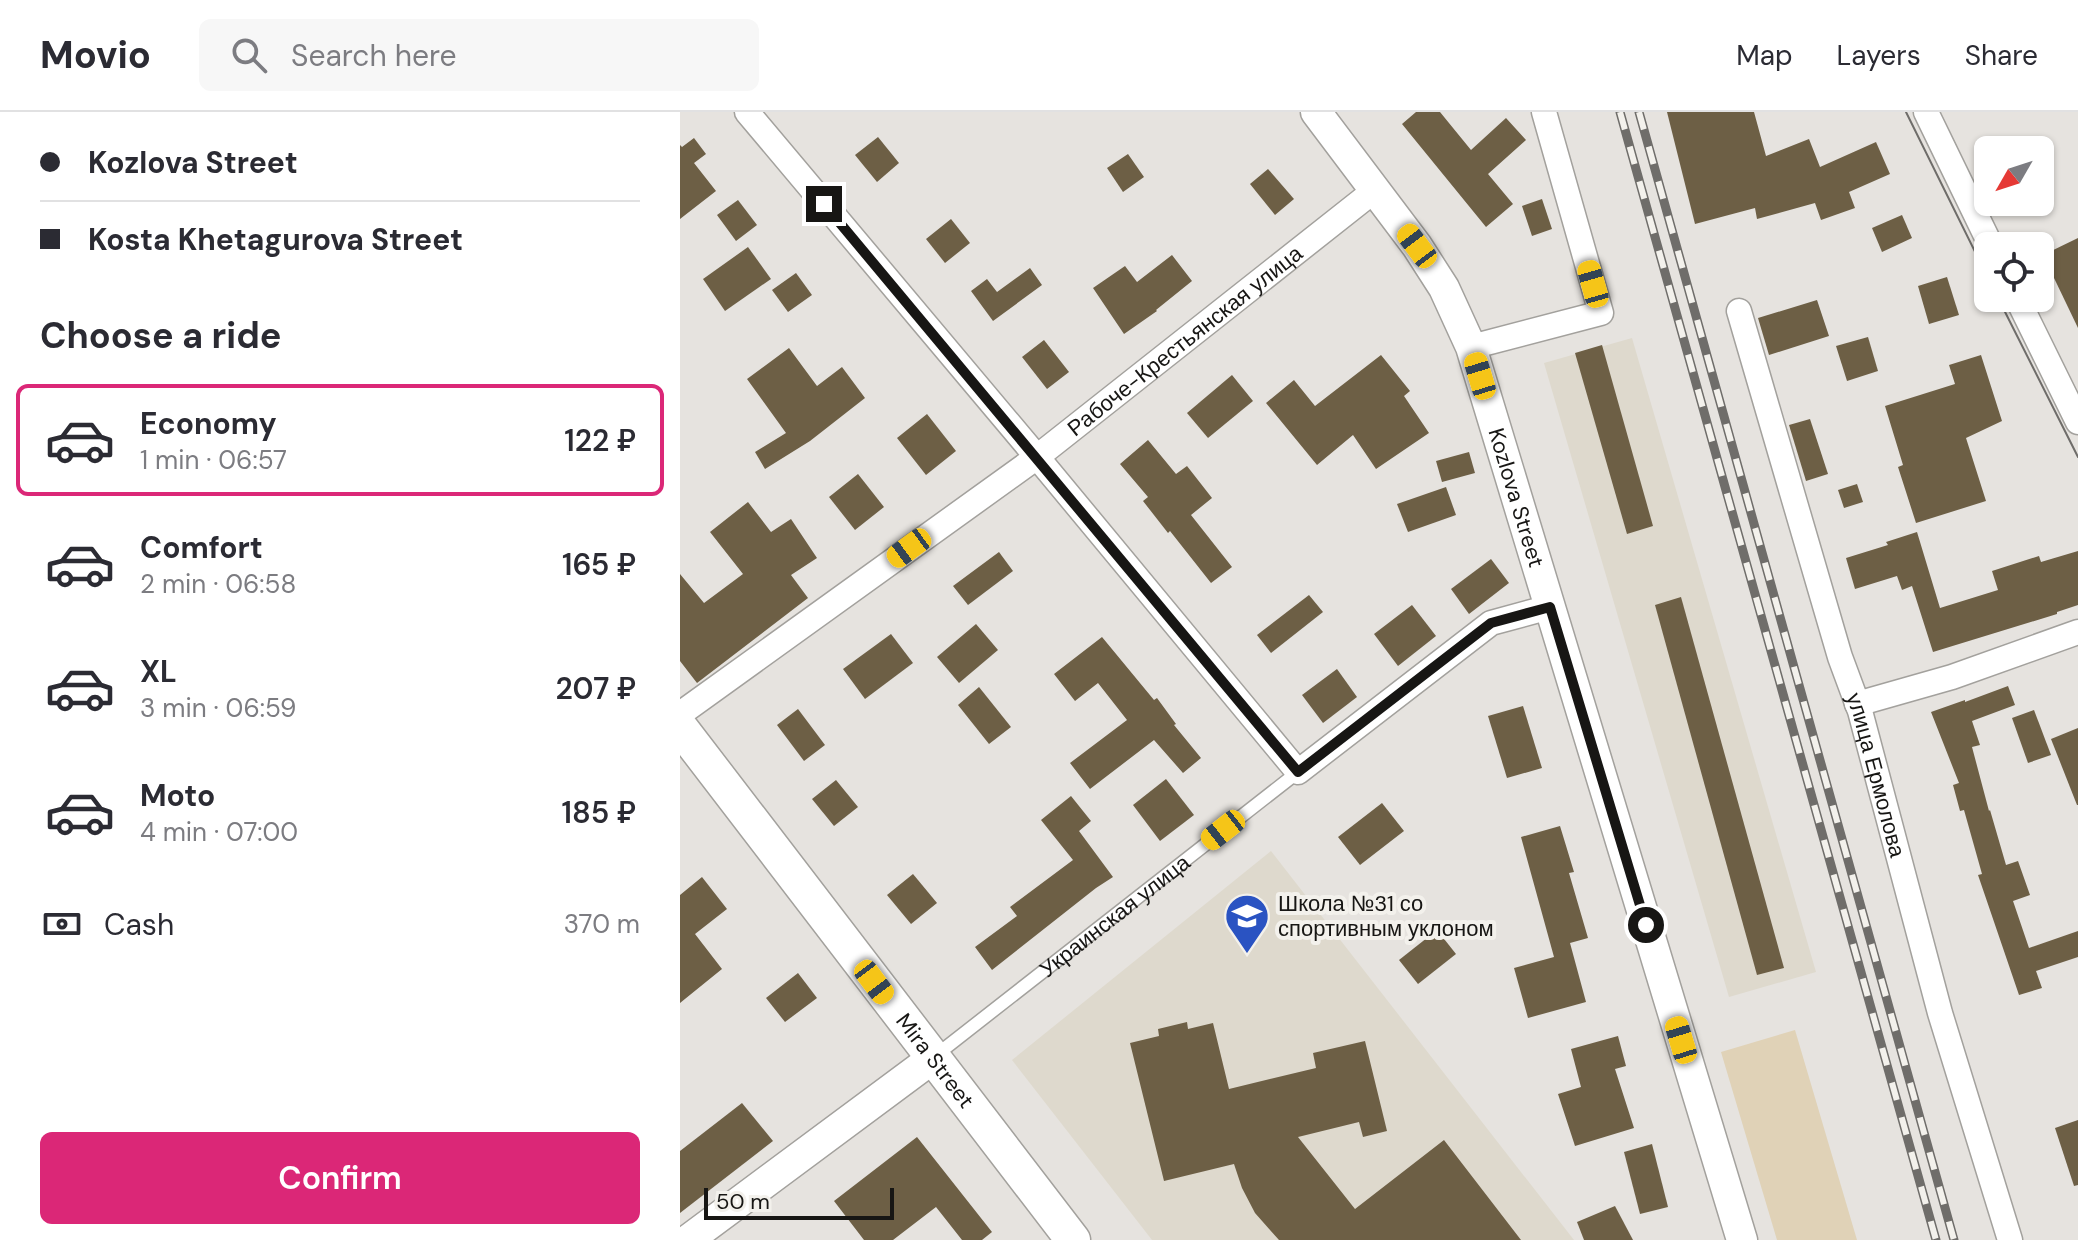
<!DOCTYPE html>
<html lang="en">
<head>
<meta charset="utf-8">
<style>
	:root { --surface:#fff; --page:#f7f7f7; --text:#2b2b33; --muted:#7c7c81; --line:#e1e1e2; --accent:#db2777 }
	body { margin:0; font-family:"DM Sans",sans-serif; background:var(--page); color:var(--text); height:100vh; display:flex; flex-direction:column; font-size:30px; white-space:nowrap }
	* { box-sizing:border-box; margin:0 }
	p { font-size:26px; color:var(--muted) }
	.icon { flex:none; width:44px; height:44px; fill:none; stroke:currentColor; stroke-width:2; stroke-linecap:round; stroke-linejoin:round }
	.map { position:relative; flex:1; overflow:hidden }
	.details { display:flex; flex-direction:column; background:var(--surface); width:680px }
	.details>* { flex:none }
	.top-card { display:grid; align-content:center; height:176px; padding:0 40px; background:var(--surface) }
	.needle { width:52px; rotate:231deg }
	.tools { position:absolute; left:1294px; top:24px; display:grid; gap:16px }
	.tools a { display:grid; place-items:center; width:80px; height:80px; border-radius:12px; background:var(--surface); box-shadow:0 2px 6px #0004; font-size:40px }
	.scale { position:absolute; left:24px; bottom:20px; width:190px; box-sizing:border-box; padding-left:8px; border:4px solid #171614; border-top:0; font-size:22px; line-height:28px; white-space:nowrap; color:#171614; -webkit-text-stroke:6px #f3f1ec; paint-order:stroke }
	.end { position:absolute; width:36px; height:36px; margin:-18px; border:10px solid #171614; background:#fff; box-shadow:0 0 0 4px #fff }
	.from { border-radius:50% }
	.car { position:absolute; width:24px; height:48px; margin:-24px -12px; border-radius:10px; box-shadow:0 0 6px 2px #0007; background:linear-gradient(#f5c518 24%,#345 0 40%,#f5c518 0 76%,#345 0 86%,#f5c518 0) }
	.top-card b { display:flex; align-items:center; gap:28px; height:76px; font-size:30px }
	.top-card b+b { border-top:2px solid var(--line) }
	.top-card i { width:20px; height:20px; background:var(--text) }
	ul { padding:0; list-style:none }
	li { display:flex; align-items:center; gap:24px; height:112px; margin:0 16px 12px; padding:0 24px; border:4px solid transparent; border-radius:12px }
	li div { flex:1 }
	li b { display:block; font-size:30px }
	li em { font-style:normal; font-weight:600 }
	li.active { border-color:var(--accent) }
	li>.icon { width:72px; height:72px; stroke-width:1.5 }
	h2 { padding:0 40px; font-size:36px; line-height:96px }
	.pay { display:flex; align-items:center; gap:20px; height:88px; padding:0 40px; font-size:30px }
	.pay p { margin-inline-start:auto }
	.primary-button { display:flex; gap:16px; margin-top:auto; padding:16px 40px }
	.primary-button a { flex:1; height:92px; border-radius:12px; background:var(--accent); color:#fff; font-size:32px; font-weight:600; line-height:92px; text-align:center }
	header { display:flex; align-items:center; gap:48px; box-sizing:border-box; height:112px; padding:0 40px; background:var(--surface); border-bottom:2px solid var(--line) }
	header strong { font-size:38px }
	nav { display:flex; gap:44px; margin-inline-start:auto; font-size:28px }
	.search { width:560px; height:72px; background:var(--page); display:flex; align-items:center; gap:20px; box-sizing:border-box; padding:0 28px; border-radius:12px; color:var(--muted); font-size:30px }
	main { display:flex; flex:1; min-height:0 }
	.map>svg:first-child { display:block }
	.built { fill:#ded9cd }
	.green { fill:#e0d2b7 }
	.building { fill:#6d5f45 }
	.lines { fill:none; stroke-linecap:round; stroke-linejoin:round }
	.service-casing { stroke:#a3a19d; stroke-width:15 }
	.minor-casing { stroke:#a3a19d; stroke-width:27 }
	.tertiary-casing { stroke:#a3a19d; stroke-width:33 }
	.secondary-casing { stroke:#a3a19d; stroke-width:37 }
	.service { stroke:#fff; stroke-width:12 }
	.minor { stroke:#fff; stroke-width:24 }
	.tertiary { stroke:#fff; stroke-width:30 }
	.secondary { stroke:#fff; stroke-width:34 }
	.tram { stroke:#6f6d6a; stroke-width:2 }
	.rail-casing { stroke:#6f6d6a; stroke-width:9 }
	.rail { stroke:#f3f1ec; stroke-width:6; stroke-dasharray:18; stroke-linecap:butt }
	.route { stroke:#171614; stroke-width:10 }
	.labels { text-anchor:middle; stroke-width:8; stroke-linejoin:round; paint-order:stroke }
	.street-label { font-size:22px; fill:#171614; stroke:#f3f1ec }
	.poi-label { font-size:22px; fill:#171614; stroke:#f3f1ec; text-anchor:start }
</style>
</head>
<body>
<header>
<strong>Movio</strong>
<div class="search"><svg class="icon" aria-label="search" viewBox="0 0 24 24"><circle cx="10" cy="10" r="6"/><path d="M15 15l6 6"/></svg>Search here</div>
<nav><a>Map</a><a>Layers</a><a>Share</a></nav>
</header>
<main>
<section class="details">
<div class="top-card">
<b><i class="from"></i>Kozlova Street</b>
<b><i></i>Kosta Khetagurova Street</b>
</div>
<h2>Choose a ride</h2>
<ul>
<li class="active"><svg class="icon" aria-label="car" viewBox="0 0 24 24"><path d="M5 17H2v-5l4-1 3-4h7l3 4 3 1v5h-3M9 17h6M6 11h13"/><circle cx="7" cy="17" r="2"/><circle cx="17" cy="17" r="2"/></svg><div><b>Economy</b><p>1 min · 06:57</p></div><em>122 ₽</em></li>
<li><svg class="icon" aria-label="car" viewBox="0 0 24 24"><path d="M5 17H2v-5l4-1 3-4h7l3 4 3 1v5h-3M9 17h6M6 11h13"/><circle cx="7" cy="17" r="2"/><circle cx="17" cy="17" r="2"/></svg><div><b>Comfort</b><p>2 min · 06:58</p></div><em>165 ₽</em></li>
<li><svg class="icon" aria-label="car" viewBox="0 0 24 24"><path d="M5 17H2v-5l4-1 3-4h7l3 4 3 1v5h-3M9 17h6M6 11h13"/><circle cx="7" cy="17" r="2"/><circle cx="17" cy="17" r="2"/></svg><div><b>XL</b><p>3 min · 06:59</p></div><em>207 ₽</em></li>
<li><svg class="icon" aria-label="car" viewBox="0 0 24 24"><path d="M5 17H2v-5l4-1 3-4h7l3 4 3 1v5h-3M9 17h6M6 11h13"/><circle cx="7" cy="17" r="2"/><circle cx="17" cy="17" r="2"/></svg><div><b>Moto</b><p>4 min · 07:00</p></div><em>185 ₽</em></li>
</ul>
<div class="pay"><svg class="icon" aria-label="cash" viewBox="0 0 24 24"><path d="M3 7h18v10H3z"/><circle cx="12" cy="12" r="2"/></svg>Cash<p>370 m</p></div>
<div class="primary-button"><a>Confirm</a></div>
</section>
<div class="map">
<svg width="1398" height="1128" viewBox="0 0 1398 1128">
	<rect width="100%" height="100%" fill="#e6e3df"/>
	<g class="built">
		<path d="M952,226L1136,860L1049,885L864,251Z"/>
		<path d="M591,739L894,1128H472L332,948Z"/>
	</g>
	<path class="green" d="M1115,918L1177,1128H1097L1041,940Z"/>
	<g class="building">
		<path d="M736,0H760L791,38L826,6L846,28L808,62L833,92L806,115L722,12Z"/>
		<path d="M987,0H1074L1086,44L1129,27L1140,55L1196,30L1210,62L1169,80L1175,96L1141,108L1135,91L1077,107L1075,96L1015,112Z"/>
		<path d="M198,25L219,51L197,70L175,43Z"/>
		<path d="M14,26L26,42L14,51L36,79L0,107V33L2,35Z"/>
		<path d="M448,42L464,65L443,80L427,56Z"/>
		<path d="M588,57L614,87L595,103L570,72Z"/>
		<path d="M862,87L872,117L852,124L842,94Z"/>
		<path d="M58,88L77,113L56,129L37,103Z"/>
		<path d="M1222,103L1232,126L1202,140L1192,116Z"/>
		<path d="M271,107L290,131L265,151L246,127Z"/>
		<path d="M1398,126V216L1363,143Z"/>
		<path d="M68,135L91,167L45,199L23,167Z"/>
		<path d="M492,143L512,169L476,198L477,199L444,222L413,176L445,154L457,170Z"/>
		<path d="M350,156L362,173L313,209L291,179L307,167L317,180Z"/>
		<path d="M116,161L132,183L108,200L92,178Z"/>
		<path d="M1267,165L1279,203L1249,212L1238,174Z"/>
		<path d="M1137,188L1149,224L1089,243L1078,206Z"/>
		<path d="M1188,225L1198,259L1167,269L1156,234Z"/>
		<path d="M364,228L389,260L367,277L342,245Z"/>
		<path d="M922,233L973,414L947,422L895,241Z"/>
		<path d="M109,236L137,274L162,255L185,286L130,329L85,357L75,340L106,321L67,267Z"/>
		<path d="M701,243L730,279L724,284L749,321L696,357L673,323L637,353L586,291L614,268L635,294Z"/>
		<path d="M1301,243L1322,309L1286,326L1306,389L1236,411L1218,355L1223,353L1205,294L1275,272L1269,253Z"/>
		<path d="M552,263L573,289L528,326L507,301Z"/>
		<path d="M247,302L276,339L246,363L217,326Z"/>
		<path d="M1130,307L1148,362L1126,369L1109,313Z"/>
		<path d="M468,328L496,362L507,354L532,386L511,403L552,455L531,471L490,419L488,421L463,389L468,385L440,352Z"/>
		<path d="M789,340L795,361L762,370L756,349Z"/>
		<path d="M178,362L204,395L175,418L149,385Z"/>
		<path d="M1177,372L1183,390L1164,396L1158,378Z"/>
		<path d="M766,375L776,403L728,420L717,392Z"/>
		<path d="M68,390L91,420L111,407L137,446L111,463L128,486L17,571L0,549V462L24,491L63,462L30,420Z"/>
		<path d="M1237,420L1260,496L1318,478L1312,459L1359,444L1361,450L1398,439V493L1377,500V502L1253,540L1232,474L1222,478L1217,464L1175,477L1166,446L1208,433L1206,430Z"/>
		<path d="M319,440L333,459L288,493L273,474Z"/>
		<path d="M811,447L829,471L789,502L771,477Z"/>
		<path d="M629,483L643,500L591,541L577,523Z"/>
		<path d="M1001,485L1104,856L1077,863L975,493Z"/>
		<path d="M732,493L756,524L718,554L694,522Z"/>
		<path d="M296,512L318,538L279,571L257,545Z"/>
		<path d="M211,522L233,551L185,587L163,557Z"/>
		<path d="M422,525L474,588L477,586L496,612L494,613L521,646L503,661L474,628L410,677L390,651L447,608L418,571L395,589L374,562Z"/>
		<path d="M657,557L677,585L643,611L622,583Z"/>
		<path d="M1328,574L1335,593L1292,609L1300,633L1292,635L1309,699L1310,698L1326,753L1338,749L1350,783L1333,789L1349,836L1398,819V845L1356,859L1362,876L1339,883L1298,763L1302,762L1284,698L1280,699L1273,673L1279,671L1251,600L1285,588V590Z"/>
		<path d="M299,575L331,615L309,632L278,593Z"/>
		<path d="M843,594L862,656L827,666L808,604Z"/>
		<path d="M118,597L145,633L124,649L97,613Z"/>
		<path d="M1354,598L1371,643L1348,651L1332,606Z"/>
		<path d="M1398,616V693H1397L1371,627Z"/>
		<path d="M486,667L514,703L480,729L453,693Z"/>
		<path d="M156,668L178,695L154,714L132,687Z"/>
		<path d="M391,684L411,709L399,719L433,765L416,776L312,858L295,835L337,804L330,795L393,748L361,708Z"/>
		<path d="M702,691L724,719L680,753L658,725Z"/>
		<path d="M880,714L894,760L889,761L908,826L890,831L906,890L848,906L834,856L874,845L841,725Z"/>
		<path d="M233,762L257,791L231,812L207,783Z"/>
		<path d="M22,765L47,797L15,822L42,857L0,891V783Z"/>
		<path d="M757,818L776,842L738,872L719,848Z"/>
		<path d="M118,861L137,886L105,910L86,886Z"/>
		<path d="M507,910L508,917L533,911L549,977L636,956L633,941L685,929L707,1019L683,1025L679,1010L618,1025L675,1097L764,1028L841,1128H599L575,1101L562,1076L554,1052L484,1069L450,931L479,924L478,917Z"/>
		<path d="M938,924L946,954L935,957L954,1016L895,1034L878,982L901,975L891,937Z"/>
		<path d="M62,991L93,1029L0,1101V1039Z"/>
		<path d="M1398,1008V1073L1394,1074L1375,1016Z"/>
		<path d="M237,1025L312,1120L302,1128H282L256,1095L213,1128H184L154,1089Z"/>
		<path d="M972,1032L988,1095L960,1102L944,1040Z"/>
		<path d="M935,1094L953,1128H904L897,1110Z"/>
	</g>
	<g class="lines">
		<g class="service-casing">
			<g id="service">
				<path id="s1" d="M255,944L618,660"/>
			</g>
		</g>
		<g class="minor-casing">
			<g id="minor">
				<path d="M67,0L357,345L618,660L811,511L870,495"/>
				<path d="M1246,0L1311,134"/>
				<path d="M1337,186L1398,310"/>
				<path id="s2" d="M1059,199L1160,545L1180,599L1260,901L1330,1128"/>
				<path d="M791,235L921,201L864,0"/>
				<path d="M1177,592L1272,565L1398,520"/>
				<path id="s3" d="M0,602L357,345L695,78"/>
			</g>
		</g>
		<g class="tertiary-casing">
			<g id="tertiary">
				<path id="s4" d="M636,0L737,134L764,176L791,235L1062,1128"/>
				<path d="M8,1128L253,946"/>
			</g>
		</g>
		<g class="secondary-casing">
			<g id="secondary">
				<path id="s5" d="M0,615L393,1128"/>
			</g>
		</g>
		<use href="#service" class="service"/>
		<use href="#minor" class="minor"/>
		<use href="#tertiary" class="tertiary"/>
		<use href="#secondary" class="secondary"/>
		<g class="tram">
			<path d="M1226,0L1308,166"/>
			<path d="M1318,186L1398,345"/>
		</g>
		<g class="rail-casing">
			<g id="rail">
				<path d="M940,0L1256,1128"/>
				<path d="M959,0L1274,1128"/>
			</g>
		</g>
		<use href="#rail" class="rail"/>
	</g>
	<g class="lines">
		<path class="route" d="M144,92L618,660L811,511L870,495L966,813"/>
	</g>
	<defs>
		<g id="school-pin" transform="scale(2.3)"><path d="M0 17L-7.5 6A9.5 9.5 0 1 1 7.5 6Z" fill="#2a53c2" stroke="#f3f1ec"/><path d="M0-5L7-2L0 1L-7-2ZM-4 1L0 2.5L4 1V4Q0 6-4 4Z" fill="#fff"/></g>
	</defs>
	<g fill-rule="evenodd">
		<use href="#school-pin" x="567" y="804"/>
	</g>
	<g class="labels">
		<g class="street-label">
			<text dy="8" stroke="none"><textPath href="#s3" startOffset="628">Рабоче-Крестьянская улица</textPath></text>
			<text dy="8" stroke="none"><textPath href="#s4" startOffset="440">Kozlova Street</textPath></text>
			<text dy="8" stroke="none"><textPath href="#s2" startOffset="484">улица Ермолова</textPath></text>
			<text dy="8" stroke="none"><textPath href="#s1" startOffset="228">Украинская улица</textPath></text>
			<text dy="8" stroke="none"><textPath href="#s5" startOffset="420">Mira Street</textPath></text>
		</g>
		<g class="poi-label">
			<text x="598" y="799">Школа №31 со<tspan x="598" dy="25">спортивным уклоном</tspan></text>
		</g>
	</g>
</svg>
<div class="tools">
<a><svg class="needle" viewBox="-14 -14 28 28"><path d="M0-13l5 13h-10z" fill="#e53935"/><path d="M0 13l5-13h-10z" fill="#7c7c81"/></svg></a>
<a><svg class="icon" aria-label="locate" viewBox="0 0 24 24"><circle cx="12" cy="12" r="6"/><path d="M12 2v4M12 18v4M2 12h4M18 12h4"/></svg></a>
</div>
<div class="scale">50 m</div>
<i class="end from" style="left:966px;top:813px"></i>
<i class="end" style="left:144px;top:92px"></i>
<i class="car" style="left:737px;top:134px;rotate:323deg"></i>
<i class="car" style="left:913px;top:172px;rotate:344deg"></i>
<i class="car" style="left:800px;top:264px;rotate:343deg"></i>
<i class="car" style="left:229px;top:436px;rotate:234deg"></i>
<i class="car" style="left:543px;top:718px;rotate:232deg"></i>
<i class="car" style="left:194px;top:870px;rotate:143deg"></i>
<i class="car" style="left:1001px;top:928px;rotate:343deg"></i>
</div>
</main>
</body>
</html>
